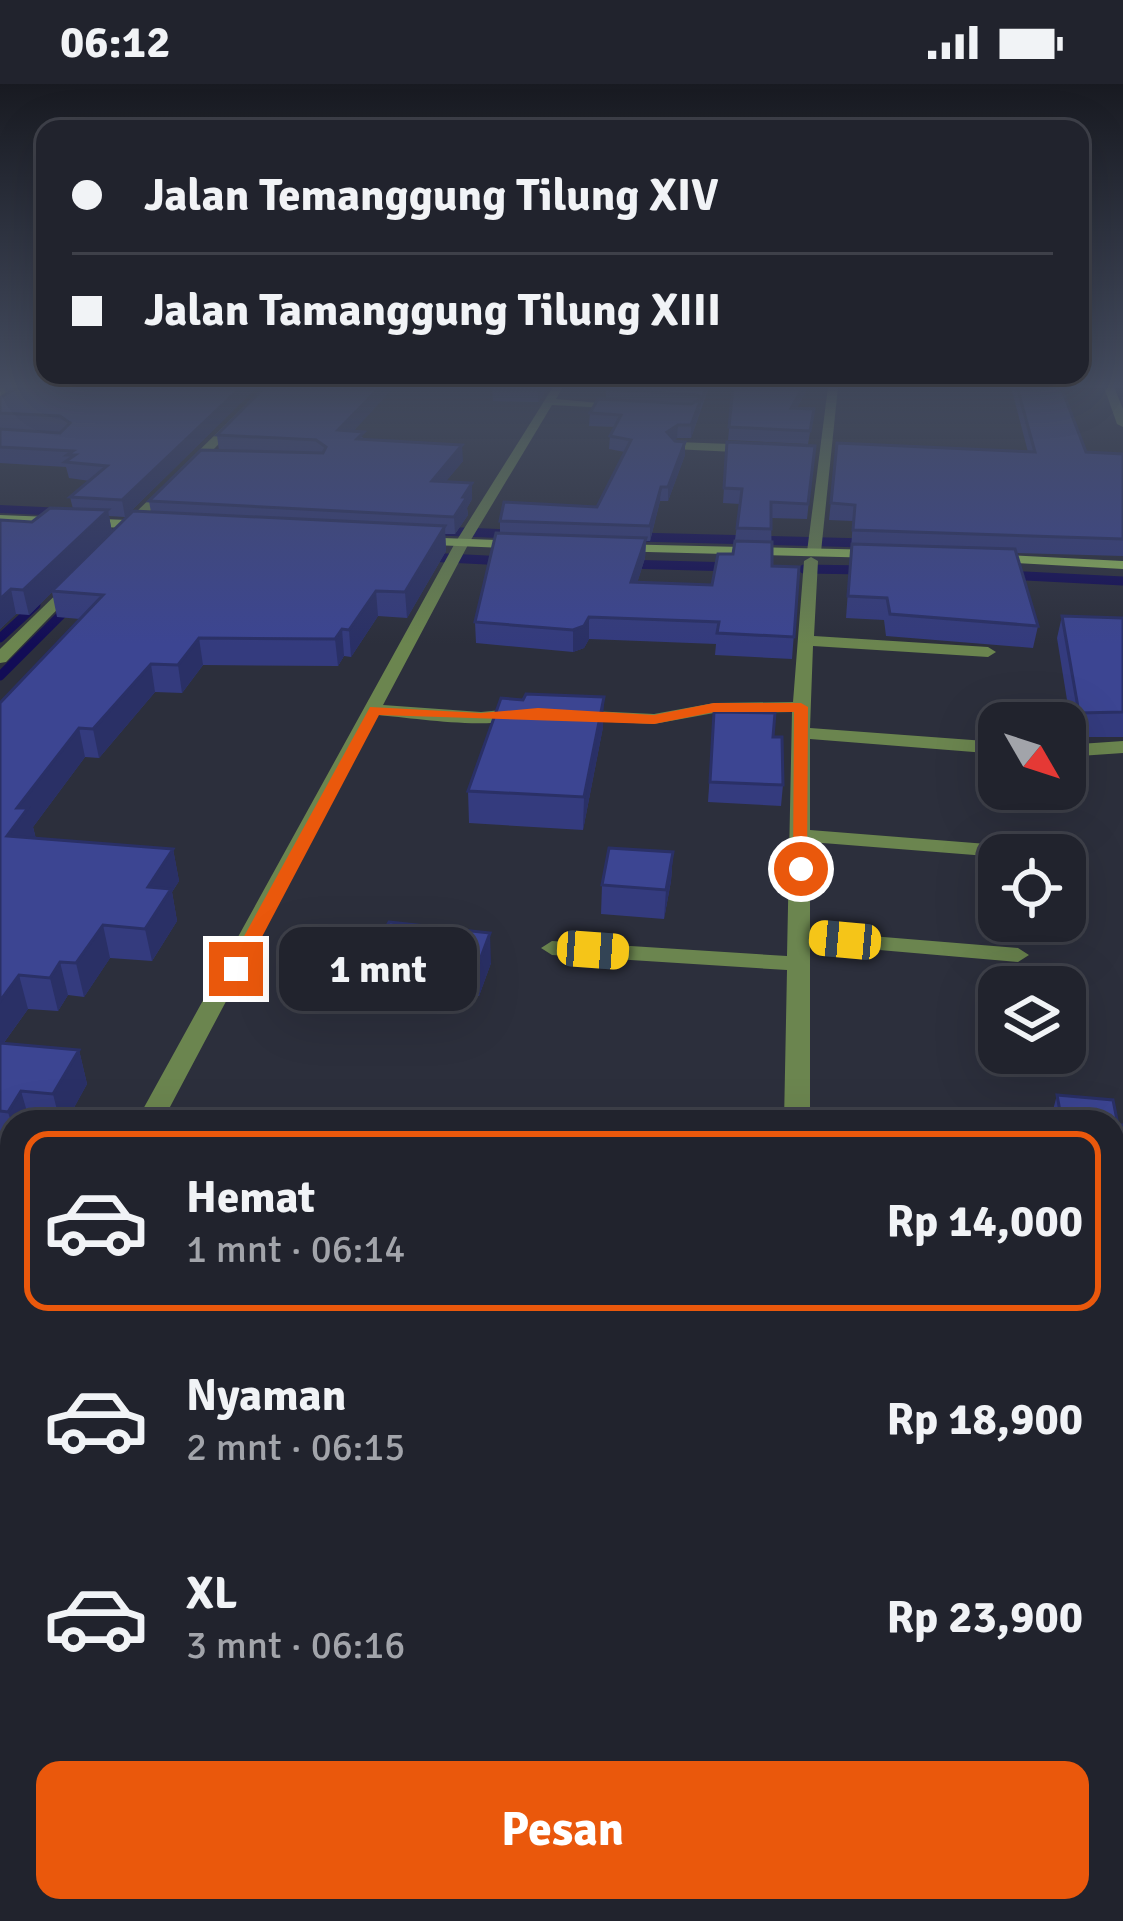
<!DOCTYPE html>
<html lang="id">
<head>
<meta charset="utf-8">
<style>
	:root { --surface:#21232d; --page:#2d2f39; --text:#f1f3f6; --muted:#a2a4aa; --line:#3e4049; --accent:#ea580c }
	body { margin:0; font-family:Signika,sans-serif; background:var(--page); color:var(--text); height:100vh; display:flex; flex-direction:column; font-size:45px; white-space:nowrap }
	* { box-sizing:border-box; margin:0 }
	p { font-size:39px; color:var(--muted) }
	.icon { flex:none; width:66px; height:66px; fill:none; stroke:currentColor; stroke-width:2; stroke-linecap:round; stroke-linejoin:round }
	.map { position:relative; flex:1; overflow:hidden }
	.details { position:absolute; left:0px; top:1026px; width:1125px; height:813px; display:flex; flex-direction:column; background:var(--surface); border-radius:36px 36px 0 0; box-shadow:0 12px 48px #0002,0 0 0 3px var(--line) }
	.details>* { flex:none }
	.banner { position:absolute; left:36px; top:36px; width:1053px; height:264px; border-radius:24px; box-shadow:0 12px 48px #0002,0 0 0 3px var(--line); display:grid; align-content:center; height:264px; padding:0 36px; background:var(--surface) }
	.needle { width:78px; rotate:129deg }
	.buttons { position:absolute; left:978px; top:618px; display:grid; gap:24px }
	.buttons a { display:grid; place-items:center; width:108px; height:108px; border-radius:24px; background:var(--surface); box-shadow:0 12px 48px #0002,0 0 0 3px var(--line); font-size:60px }
	.end { position:absolute; width:54px; height:54px; margin:-27px; border:15px solid #ea580c; background:#fff; box-shadow:0 0 0 6px #fff }
	.from { border-radius:50% }
	.bubble { position:absolute; height:84px; border-radius:24px; background:var(--surface); box-shadow:0 12px 48px #0002,0 0 0 3px var(--line); font-size:39px; font-weight:800; line-height:84px; text-align:center }
	.car { position:absolute; width:36px; height:72px; margin:-36px -18px; border-radius:15px; box-shadow:0 0 9px 3px #0007; background:linear-gradient(#f5c518 24%,#345 0 40%,#f5c518 0 76%,#345 0 86%,#f5c518 0) }
	.banner b { display:flex; align-items:center; gap:42px; height:114px; font-size:45px }
	.banner b+b { border-top:3px solid var(--line) }
	.banner i { width:30px; height:30px; background:var(--text) }
	ul { padding:21px 0 0; list-style:none }
	li { display:flex; align-items:center; gap:36px; height:180px; margin:0 24px 18px; padding:0 12px; border:6px solid transparent; border-radius:24px }
	li div { flex:1 }
	li b { display:block; font-size:45px }
	li em { font-style:normal; font-weight:800 }
	li.active { border-color:var(--accent) }
	li>.icon { width:108px; height:108px; stroke-width:1.5 }
	.button { display:flex; gap:24px; margin-top:auto; padding:24px 36px }
	.button a { flex:1; height:138px; border-radius:24px; background:var(--accent); color:#fff; font-size:48px; font-weight:800; line-height:138px; text-align:center }
	.status { display:flex; justify-content:space-between; align-items:center; height:84px; padding:0 60px; background:var(--surface); direction:ltr }
	.status svg { height:33px; fill:currentColor }
	.map>svg:first-child { display:block }
	.lines { fill:none; stroke-linecap:round; stroke-linejoin:round }
	.stream-far2 { stroke:#120c56; stroke-width:8 }
	.stream-far1 { stroke:#120c56; stroke-width:9 }
	.stream { stroke:#120c56; stroke-width:22 }
	.street { fill:#6b854f; fill-rule:evenodd }
	.secondary { fill:#8cb45c; fill-rule:evenodd }
	.wall { fill:#343b7e }
	.shaded-wall { fill:#2a3066 }
	.building { fill:#3c4592; stroke:#2a3066; stroke-width:3 }
	.route { fill:#ea580c }
</style>
</head>
<body>
<div class="status"><b>06:12</b><svg viewBox="0 0 49 12"><path d="M0 12V9h3v3zM5 12V6h3v6zM10 12V3h3v9zM15 12V0h3v12zM26 1h20v11H26zM47 4h2v5h-2z"/></svg></div>
<div class="map">
<svg width="1123" height="1837" viewBox="0 0 1123 1837">
	<rect width="100%" height="100%" fill="#2c2f3c"/>
	<g class="lines">
		<path class="stream-far2" d="M0,425L63,428"/>
		<g class="stream-far1">
			<path d="M439,447L512,450"/>
			<path d="M636,453L866,459"/>
			<path d="M427,473L506,477"/>
			<path d="M624,480L734,483"/>
			<path d="M804,485L866,486"/>
			<path d="M1008,491L1123,497"/>
			<path d="M0,554L36,521"/>
			<path d="M0,592L71,521"/>
		</g>
		<g class="stream">
			<path d="M0,1565L12,1566"/>
			<path d="M1113,1671L1123,1672"/>
		</g>
		<g class="street">
			<path d="M15,303L0,312V304Z"/>
			<path d="M264,303H275L137,443H127V437Z"/>
			<path d="M553,303H563L556,315L631,322L625,325L552,321L469,459L383,621L481,628L524,624L533,629C502,649 416,634 378,631L162,1038H136L455,459Z"/>
			<path d="M828,303H838L821,468L814,472L807,468Z"/>
			<path d="M1104,303H1114L1123,325V343L1117,340Z"/>
			<path d="M677,358L756,361L762,365L756,369L673,365Z"/>
			<path d="M811,473L818,477L814,552L988,563L996,568L988,573L813,562L810,644L999,658V670L810,655V746L987,760L997,766L987,772L810,758V847L1018,864L1029,871L1018,878L810,860V1038H784L787,886L552,871L541,864L552,857L787,872L792,628L714,629L654,640L571,636L562,631L571,626L654,630L714,619L793,618L804,477Z"/>
			<path d="M72,495L84,498L6,578L0,579V565Z"/>
			<path d="M1123,657V669L1065,673V661Z"/>
			<path d="M12,1284V1330L0,1334V1289Z"/>
			<path d="M0,1395L12,1396V1426L0,1425Z"/>
			<path d="M1113,1502L1123,1503V1537L1113,1536Z"/>
		</g>
		<g class="secondary">
			<path d="M0,431L153,437L160,441L153,445L0,439Z"/>
			<path d="M416,453L525,457L532,461L525,465L411,460V454Z"/>
			<path d="M614,460L879,466L886,470L879,474L609,467V461Z"/>
			<path d="M985,470L1123,477V485L980,477V471Z"/>
		</g>
	</g>
	<g class="wall">
		<path d="M4,303H257L125,433L109,432L112,448L151,428L149,417L219,367L217,351L265,303H394L353,347L365,355L463,377L446,397L472,415L467,424L468,431L455,450H445L446,467L407,534L378,532L351,573L344,572L338,582L203,581L182,609L155,608L99,674L85,673L33,743L36,755L173,765L179,797L172,808L177,837L152,877L110,874L84,913L68,911L58,927L28,925L3,960L79,966L87,1000L66,1038H12V1062L0,1061V619L80,535L57,533L52,508L29,531L16,530L0,545V436L32,438L73,425L70,413L90,397L69,394L66,383L0,379V345L61,347L0,345V314L6,310Z"/>
		<path d="M492,303H548L538,318L493,317Z"/>
		<path d="M709,303L691,354H677L674,356L685,371L668,417H660L650,457H646L645,474L637,499L712,501L733,470L740,420L723,419L727,358L815,362L807,435L771,434L772,482L799,483L792,575L715,571L716,560L589,555L584,564L573,568L476,559L475,538L500,449V437L597,423L625,368L609,365L610,352L615,343L589,342L590,329L689,320L606,314V305Z"/>
		<path d="M733,303H808L797,324L814,325L808,360L728,356Z"/>
		<path d="M1011,303H1061L1086,368L1123,370V472L1016,469L1038,542L1033,564L886,552L884,536L846,534L853,437L829,436L837,359L1028,368Z"/>
		<path d="M1062,532L1123,534V653H1073L1057,554Z"/>
		<path d="M714,628L773,653L783,701L781,722L708,718Z"/>
		<path d="M603,643L583,746L469,739L468,707Z"/>
		<path d="M673,768L671,797L664,835L601,830L602,801Z"/>
		<path d="M371,870L491,879L479,912L374,900Z"/>
		<path d="M1057,1011L1123,1041V1167L1113,1166V1038H926L929,1025L1050,1037Z"/>
	</g>
	<g class="shaded-wall">
		<path d="M241,303H257L125,433L122,416Z"/>
		<path d="M380,303H394L340,362L338,346Z"/>
		<path d="M538,303H548L538,318Z"/>
		<path d="M803,303H808L790,336L791,324Z"/>
		<path d="M701,315L700,327L691,354V341Z"/>
		<path d="M678,341L677,354L667,361V348Z"/>
		<path d="M685,358V371L668,417V403Z"/>
		<path d="M462,361L463,377L433,413L432,397Z"/>
		<path d="M472,399V415L467,424L468,431L455,450L454,433L463,413Z"/>
		<path d="M661,403L660,417L650,457V442Z"/>
		<path d="M108,426L112,449L29,531L23,506Z"/>
		<path d="M445,442L446,467L407,534L405,508Z"/>
		<path d="M646,454L645,474L631,519V498Z"/>
		<path d="M11,505L16,530L0,545V515Z"/>
		<path d="M376,507L378,532L351,573L349,546Z"/>
		<path d="M589,533V555L584,564L573,568V546Z"/>
		<path d="M342,545L344,572L338,582L335,555Z"/>
		<path d="M199,554L203,581L182,609L178,581Z"/>
		<path d="M151,580L155,608L99,674L93,645Z"/>
		<path d="M604,613L603,643L583,746L584,713Z"/>
		<path d="M79,644L85,673L33,743L36,755L7,752L17,724Z"/>
		<path d="M173,765L179,797L172,808L177,837L152,877L145,845L148,803Z"/>
		<path d="M673,768L671,797L664,835L666,806Z"/>
		<path d="M103,841L110,874L84,913L76,879Z"/>
		<path d="M490,849L491,879L479,912L478,881Z"/>
		<path d="M60,878L68,911L58,927L50,894Z"/>
		<path d="M19,891L28,925L0,964V917Z"/>
		<path d="M79,966L87,1000L66,1038H60L53,1010Z"/>
		<path d="M21,1007L30,1038H12V1041L8,1028Z"/>
		<path d="M0,1244L10,1274L0,1285Z"/>
	</g>
	<g class="building">
		<path d="M18,303H241L122,416L70,413L107,382L65,378L75,371H67L73,367L0,363V345L60,349L70,339L60,332L0,329V314Z"/>
		<path d="M265,303H380L338,346L364,348L357,355L462,361L432,397L472,399L463,413H467L454,433L149,417L201,366L323,369L326,363L316,356L217,351Z"/>
		<path d="M607,303H706L702,316L698,311L606,305Z"/>
		<path d="M733,303H803L791,324L814,325L810,347L729,343Z"/>
		<path d="M1017,303H1061L1086,368L1123,370V455L853,446L855,421L831,419L837,359L1035,368Z"/>
		<path d="M598,315L691,320L701,315L691,341H678L667,348L675,357L685,358L668,403H661L650,442L500,437L504,418L597,423L631,356L610,352L621,331L590,329Z"/>
		<path d="M727,358L815,362L808,420L771,418V445L737,444L742,405L724,404Z"/>
		<path d="M50,424L108,426L23,506L11,505L0,515V436L32,438Z"/>
		<path d="M133,427L445,442L405,508L376,507L349,546L342,545L335,555L199,554L178,581L151,580L93,645L79,644L17,724H28L7,752L173,765L148,803L171,805L145,845L103,841L76,879L60,878L50,894L19,891L0,917V619L103,511L52,507Z"/>
		<path d="M496,449L646,454L631,498L712,501L718,470H733L735,457L772,458V482L799,483L794,553L717,549L719,538L589,533L584,542L573,546L475,538Z"/>
		<path d="M852,460L1015,465L1038,542L890,530L887,514L848,512Z"/>
		<path d="M1062,532L1123,534V628L1079,629Z"/>
		<path d="M526,610L604,613L584,713L468,707L501,614L523,616Z"/>
		<path d="M714,628L775,629L773,653H782L783,701L710,698Z"/>
		<path d="M609,764L673,768L666,806L602,801Z"/>
		<path d="M389,838L490,849L478,881L371,870Z"/>
		<path d="M0,959L79,966L53,1010L21,1007L8,1028L0,1027Z"/>
		<path d="M1057,1011L1113,1016L1118,1041H1123V1124L1113,1123V1038H1062Z"/>
		<path d="M929,1025L1060,1038H929Z"/>
	</g>
	<linearGradient id="sky" x2="0" y2="1"><stop stop-color="#181a21"/><stop offset="0.54" stop-color="#454d61"/><stop offset="1" stop-color="#454d61" stop-opacity="0"/></linearGradient>
	<rect width="1123" height="560" fill="url(#sky)"/>
	<path class="route" d="M714,619H801L808,623L807,788L793,785L794,628H714L654,640L379,631L245,885L236,890L226,885L370,623L481,629L538,624L654,631Z"/>
</svg>
<div class="buttons">
<a><svg class="needle" viewBox="-14 -14 28 28"><path d="M0-13l5 13h-10z" fill="#e53935"/><path d="M0 13l5-13h-10z" fill="#a2a4aa"/></svg></a>
<a><svg class="icon" aria-label="locate" viewBox="0 0 24 24"><circle cx="12" cy="12" r="6"/><path d="M12 2v4M12 18v4M2 12h4M18 12h4"/></svg></a>
<a><svg class="icon" aria-label="layers" viewBox="0 0 24 24"><path d="M12 4l9 5-9 5-9-5zM3 14l9 5 9-5"/></svg></a>
</div>
<i class="end from" style="left:801px;top:785px"></i>
<i class="end" style="left:236px;top:885px"></i>
<div class="bubble" style="left:279px;top:843px;width:198px">1 mnt</div>
<i class="car" style="left:845px;top:856px;rotate:275deg"></i>
<i class="car" style="left:593px;top:866px;rotate:94deg"></i>
<div class="banner">
<b><i class="from"></i>Jalan Temanggung Tilung XIV</b>
<b><i></i>Jalan Tamanggung Tilung XIII</b>
</div>
<section class="details">
<ul>
<li class="active"><svg class="icon" aria-label="car" viewBox="0 0 24 24"><path d="M5 17H2v-5l4-1 3-4h7l3 4 3 1v5h-3M9 17h6M6 11h13"/><circle cx="7" cy="17" r="2"/><circle cx="17" cy="17" r="2"/></svg><div><b>Hemat</b><p>1 mnt · 06:14</p></div><em>Rp 14,000</em></li>
<li><svg class="icon" aria-label="car" viewBox="0 0 24 24"><path d="M5 17H2v-5l4-1 3-4h7l3 4 3 1v5h-3M9 17h6M6 11h13"/><circle cx="7" cy="17" r="2"/><circle cx="17" cy="17" r="2"/></svg><div><b>Nyaman</b><p>2 mnt · 06:15</p></div><em>Rp 18,900</em></li>
<li><svg class="icon" aria-label="car" viewBox="0 0 24 24"><path d="M5 17H2v-5l4-1 3-4h7l3 4 3 1v5h-3M9 17h6M6 11h13"/><circle cx="7" cy="17" r="2"/><circle cx="17" cy="17" r="2"/></svg><div><b>XL</b><p>3 mnt · 06:16</p></div><em>Rp 23,900</em></li>
</ul>
<div class="button"><a>Pesan</a></div>
</section>
</div>
</body>
</html>
